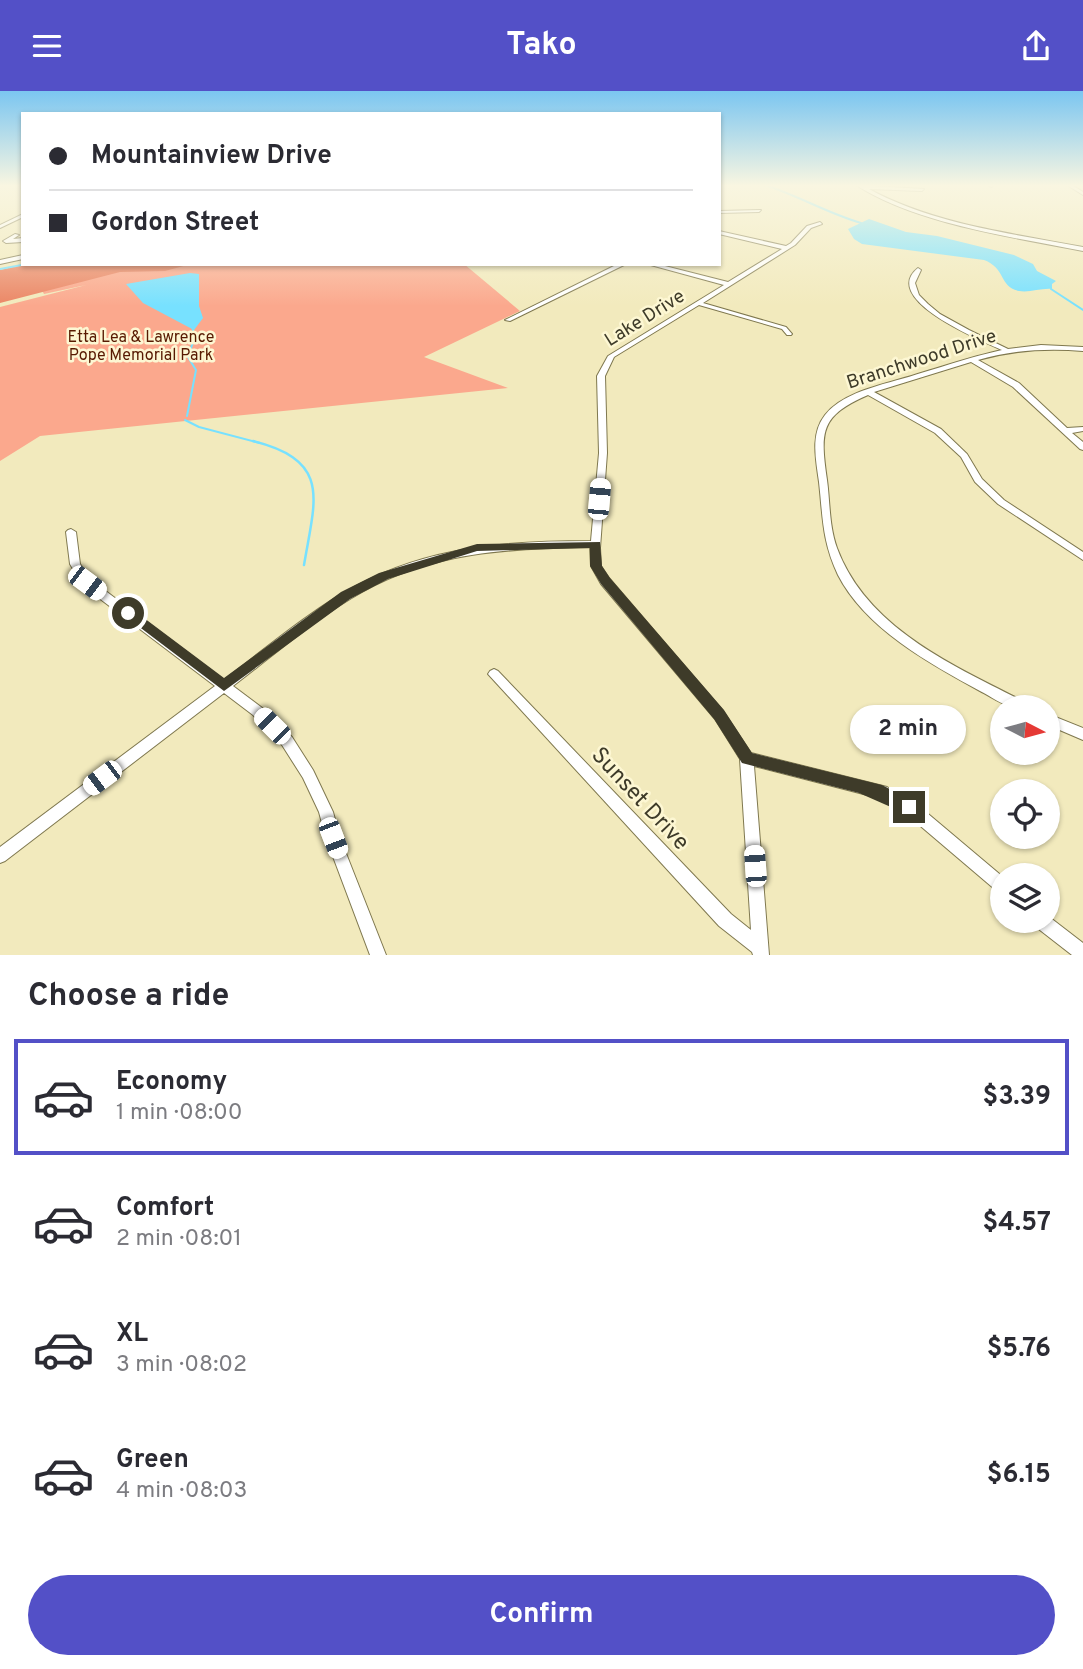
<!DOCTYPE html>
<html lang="en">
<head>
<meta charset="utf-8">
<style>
	:root { --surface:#fff; --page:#f7f7f7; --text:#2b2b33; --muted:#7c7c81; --line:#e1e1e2; --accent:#5350c7 }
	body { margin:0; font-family:Overpass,sans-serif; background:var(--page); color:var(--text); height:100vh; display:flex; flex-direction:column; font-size:26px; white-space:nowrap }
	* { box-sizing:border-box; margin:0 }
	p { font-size:23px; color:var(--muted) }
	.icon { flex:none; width:38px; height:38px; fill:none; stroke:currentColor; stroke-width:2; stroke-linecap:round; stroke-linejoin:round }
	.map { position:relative; height:864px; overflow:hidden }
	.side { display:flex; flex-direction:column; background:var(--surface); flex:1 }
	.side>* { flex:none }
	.top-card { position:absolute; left:21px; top:21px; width:700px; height:154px; border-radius:0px; box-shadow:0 2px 5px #0004; display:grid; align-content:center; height:154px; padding:0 28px; background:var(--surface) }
	.needle { width:46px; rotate:96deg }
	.tools { position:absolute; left:990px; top:604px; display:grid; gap:14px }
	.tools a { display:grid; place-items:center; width:70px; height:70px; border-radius:50%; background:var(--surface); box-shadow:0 2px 5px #0004; font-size:35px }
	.end { position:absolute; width:32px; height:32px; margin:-16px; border:9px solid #3e3b29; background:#fff; box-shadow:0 0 0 4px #fff }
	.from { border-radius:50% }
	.bubble { position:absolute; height:49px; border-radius:24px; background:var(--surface); box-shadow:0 2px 5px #0004; font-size:23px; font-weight:700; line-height:49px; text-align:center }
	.car { position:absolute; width:21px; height:42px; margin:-21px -10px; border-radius:9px; box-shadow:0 0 5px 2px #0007; background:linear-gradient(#fff 24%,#345 0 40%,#fff 0 76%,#345 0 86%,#fff 0) }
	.top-card b { display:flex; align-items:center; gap:24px; height:66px; font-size:26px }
	.top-card b+b { border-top:2px solid var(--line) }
	.top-card i { width:18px; height:18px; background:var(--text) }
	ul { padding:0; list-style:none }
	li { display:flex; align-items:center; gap:21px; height:116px; margin:0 14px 10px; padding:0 14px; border:4px solid transparent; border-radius:0px }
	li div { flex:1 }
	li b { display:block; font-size:26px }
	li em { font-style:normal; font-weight:700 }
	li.on { border-color:var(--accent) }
	li>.icon { width:63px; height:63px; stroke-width:1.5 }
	h2 { padding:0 28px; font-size:32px; line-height:84px }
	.action { display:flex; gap:14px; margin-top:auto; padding:14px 28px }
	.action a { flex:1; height:80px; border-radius:42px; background:var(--accent); color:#fff; font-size:28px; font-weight:700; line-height:80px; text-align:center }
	header { display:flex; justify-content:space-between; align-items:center; height:91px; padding:0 28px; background:var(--accent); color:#fff; font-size:32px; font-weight:700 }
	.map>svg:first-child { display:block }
	.green { fill:#fba88d }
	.forest { fill:#eb8665 }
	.water { fill:#77e1ff }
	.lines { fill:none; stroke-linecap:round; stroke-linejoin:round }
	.stream-far1 { stroke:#77e1ff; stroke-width:2 }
	.stream { stroke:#77e1ff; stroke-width:2.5 }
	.street-casing { stroke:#7f784f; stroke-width:2 }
	.street { fill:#fff; fill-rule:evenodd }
	.route { fill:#3e3b29 }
	.labels { text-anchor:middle; stroke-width:5; stroke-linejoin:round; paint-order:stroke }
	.far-park-label { font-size:16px; fill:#581a02; stroke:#fdf7d3 }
	.street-label { font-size:19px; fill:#3e3b29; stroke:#fdf7d3 }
	.near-street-label { font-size:23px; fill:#3e3b29; stroke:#fdf7d3 }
</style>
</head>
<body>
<header><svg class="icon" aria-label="menu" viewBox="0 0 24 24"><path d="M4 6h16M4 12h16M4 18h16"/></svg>Tako<svg class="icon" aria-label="share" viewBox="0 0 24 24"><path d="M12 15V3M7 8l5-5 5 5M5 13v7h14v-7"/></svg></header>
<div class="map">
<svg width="1083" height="864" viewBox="0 0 1083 864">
	<rect width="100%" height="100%" fill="#f2eabd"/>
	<path class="green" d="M464,173L520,220L424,266L508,297L40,345L0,370V216L86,194L44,203L28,174Z"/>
	<path class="forest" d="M25,173H191L165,180L120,181L0,212V179Z"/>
	<g class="water">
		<path d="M869,128L906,141L937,145L1014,164L1033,173L1037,180L1056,190L1052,193V198C1041,197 1029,202 1019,200C999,196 1006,177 984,169L862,153L854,148L848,138Z"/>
		<path d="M190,182L199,183V215L203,227L194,239L143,212L126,193Z"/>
	</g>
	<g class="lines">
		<g class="stream-far1">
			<path d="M765,94C799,105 827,122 861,132"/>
			<path d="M719,95L724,94"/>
			<path d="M0,178L27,173"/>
			<path d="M1051,198L1083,219"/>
			<path d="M187,325L196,279L188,266L195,245L192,236"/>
			<path d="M185,329L199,336L260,352"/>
		</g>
		<path class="stream" d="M253,350C332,370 315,408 304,474"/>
		<g class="street-casing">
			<g id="street">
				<path d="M856,94L924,98L922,100L869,98C933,133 1013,143 1083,156V160C1013,146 916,133 856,94Z"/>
				<path d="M988,94H993V95L991,96Z"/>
				<path d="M1067,94H1072L1083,101V104Z"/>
				<path d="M761,119L759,121L719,122V120Z"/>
				<path d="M23,123V126L0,137V134Z"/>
				<path d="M820,131L822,133L811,137L795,154L703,212L786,236L792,243L791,244H787L782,238L699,214L614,266L605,285L607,362L600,457L601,475L609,487L723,620L751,662L887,696L914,711L1003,786V804L998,801L904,721L879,707L754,675L769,864H753L752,861L719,835L488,583L490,580L494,578L498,580L731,823L751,839L740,668L715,628L601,493L591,475L590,456C511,457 433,461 362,501C317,526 275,563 233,595L261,616L292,646L313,679L333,721L340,747L386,864H370L326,747L319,721L303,687L282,654L253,624L224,602L5,770L0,772V756L215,595L83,495L70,473L66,441L68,439L71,438L76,441L80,473L91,489L224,589C265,558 311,519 356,495C431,455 508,450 591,450L599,362L597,285L608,265L724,194L647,173H657L728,191L782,158L719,143V140L786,155L791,152L807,135Z"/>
				<path d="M15,143L19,144L13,148L23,147V151L6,152L3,150Z"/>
				<path d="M23,164V168L0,173V169Z"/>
				<path d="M618,173H626L510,230L505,229Z"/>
				<path d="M918,177L921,179L915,192L919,204L928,213L940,223L969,239L1008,258L1041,254L1083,256V260C1047,257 1013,259 978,269L1019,292L1067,337L1083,336V340L1072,342L1083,351V359L1080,358L1013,296L971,271L874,301L941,338L967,363L982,388L1004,409L1083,461V469L998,413L975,391L961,366L935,342L868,304C820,325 820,340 827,389C830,411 829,435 837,457C867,538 956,576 1027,612L1029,616C1024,616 1018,617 1013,616C1002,614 990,605 980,600C930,573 865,537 838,484C822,450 823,427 819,391C816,369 810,343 825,324C844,299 892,292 921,282C948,274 974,265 1002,259C982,250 879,208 918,177Z"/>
				<path d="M1048,623L1083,637V649L1048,634Z"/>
				<path d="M1048,825L1083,852V864H1072L1036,836L1034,830H1048Z"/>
			</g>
		</g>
		<use href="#street" class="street"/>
	</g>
	<linearGradient id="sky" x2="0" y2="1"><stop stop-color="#7bc6f1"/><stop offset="0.44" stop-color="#f9f6e1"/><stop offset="1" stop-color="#f9f6e1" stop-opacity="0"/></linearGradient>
	<rect width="1083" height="215" fill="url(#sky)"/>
	<path class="route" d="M600,451L602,475L610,487L724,619L752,662L882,694L915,711L917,716L915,722L909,724L859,702L742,672L714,628L601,493L590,475V457L477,460L388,488L350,508L224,600L121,522L128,517L132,518L224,587L341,501L379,482L477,453Z"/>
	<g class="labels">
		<g class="far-park-label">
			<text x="141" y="251">Etta Lea &amp; Lawrence<tspan x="141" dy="18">Pope Memorial Park</tspan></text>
		</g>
		<g class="street-label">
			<text transform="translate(644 226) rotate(-32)" y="7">Lake Drive</text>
			<text transform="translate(921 267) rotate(-18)" y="7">Branchwood Drive</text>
		</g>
		<g class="near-street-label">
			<text transform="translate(641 707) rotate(47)" y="8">Sunset Drive</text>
		</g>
	</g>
</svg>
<div class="tools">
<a><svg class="needle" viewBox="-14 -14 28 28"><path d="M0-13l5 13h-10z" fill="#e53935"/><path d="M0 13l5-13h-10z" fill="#7c7c81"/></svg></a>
<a><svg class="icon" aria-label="locate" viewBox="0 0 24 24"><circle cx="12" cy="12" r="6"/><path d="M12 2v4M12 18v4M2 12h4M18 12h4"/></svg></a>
<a><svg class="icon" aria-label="layers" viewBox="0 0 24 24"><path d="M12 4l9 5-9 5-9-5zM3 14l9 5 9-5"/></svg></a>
</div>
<i class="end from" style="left:128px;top:522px"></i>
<i class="end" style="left:909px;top:716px"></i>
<div class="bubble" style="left:850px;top:614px;width:116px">2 min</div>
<i class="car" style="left:599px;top:408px;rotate:5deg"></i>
<i class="car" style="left:87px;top:492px;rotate:127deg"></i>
<i class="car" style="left:272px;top:635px;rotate:315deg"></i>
<i class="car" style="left:102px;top:687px;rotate:233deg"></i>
<i class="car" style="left:333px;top:747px;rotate:159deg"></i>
<i class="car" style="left:755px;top:775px;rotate:356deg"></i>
<div class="top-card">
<b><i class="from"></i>Mountainview Drive</b>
<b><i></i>Gordon Street</b>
</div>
</div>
<section class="side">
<h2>Choose a ride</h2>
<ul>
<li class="on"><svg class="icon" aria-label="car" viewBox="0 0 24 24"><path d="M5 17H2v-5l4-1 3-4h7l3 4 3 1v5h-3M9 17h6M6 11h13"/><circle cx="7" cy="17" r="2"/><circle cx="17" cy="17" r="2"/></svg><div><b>Economy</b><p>1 min · 08:00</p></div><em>$3.39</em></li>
<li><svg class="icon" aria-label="car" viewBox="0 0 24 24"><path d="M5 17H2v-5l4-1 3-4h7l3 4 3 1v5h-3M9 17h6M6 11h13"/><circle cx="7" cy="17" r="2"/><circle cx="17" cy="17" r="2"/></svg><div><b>Comfort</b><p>2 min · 08:01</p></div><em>$4.57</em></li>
<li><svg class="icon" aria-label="car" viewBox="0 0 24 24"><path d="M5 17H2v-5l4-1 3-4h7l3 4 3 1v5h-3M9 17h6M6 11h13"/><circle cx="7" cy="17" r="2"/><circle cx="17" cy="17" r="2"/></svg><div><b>XL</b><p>3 min · 08:02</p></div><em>$5.76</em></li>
<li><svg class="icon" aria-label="car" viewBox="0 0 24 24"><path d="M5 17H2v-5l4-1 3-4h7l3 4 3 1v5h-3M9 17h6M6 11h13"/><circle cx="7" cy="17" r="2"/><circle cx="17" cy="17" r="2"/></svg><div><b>Green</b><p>4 min · 08:03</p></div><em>$6.15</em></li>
</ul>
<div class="action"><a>Confirm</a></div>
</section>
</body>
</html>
